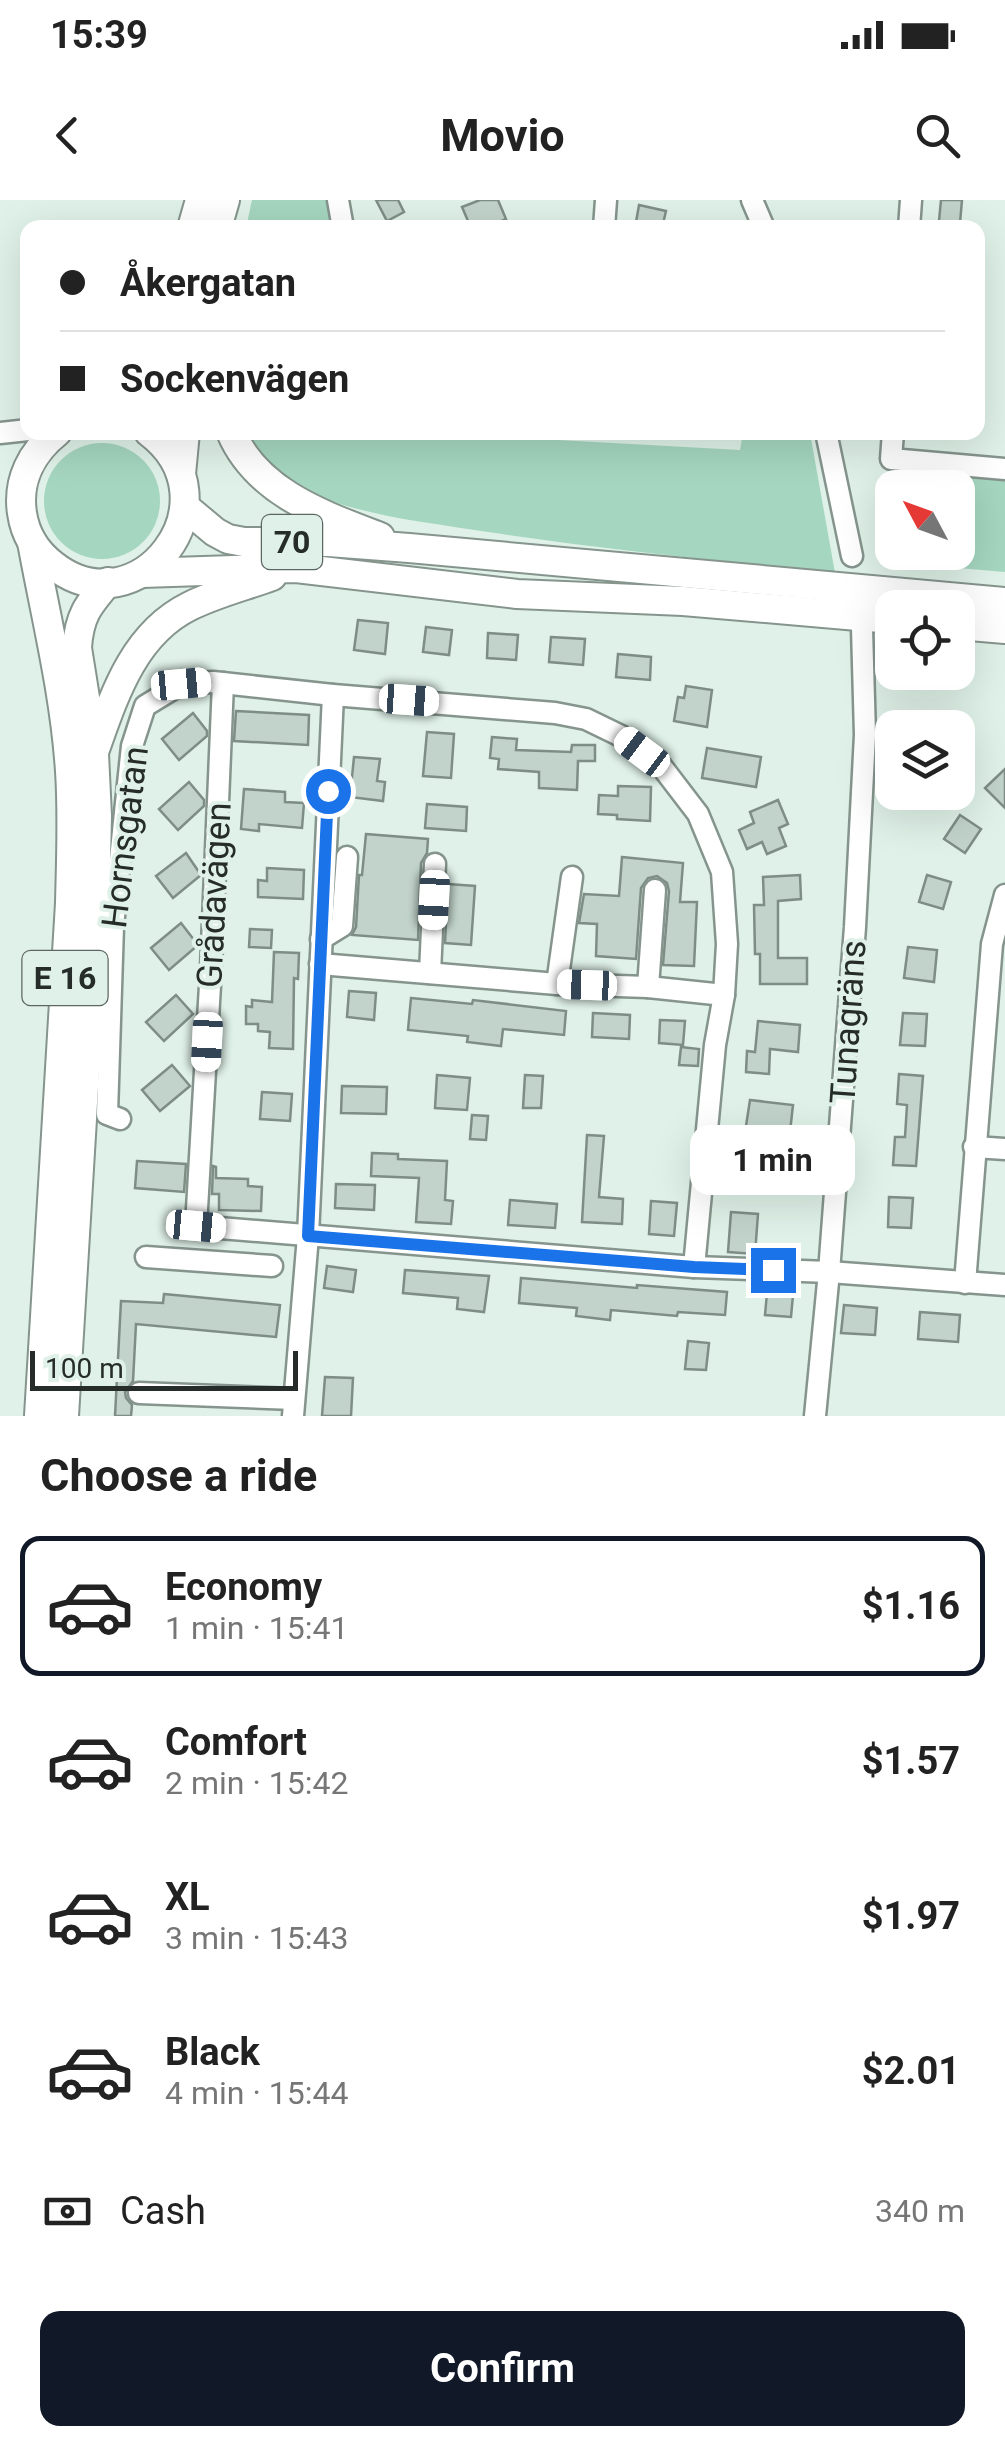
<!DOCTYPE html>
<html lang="en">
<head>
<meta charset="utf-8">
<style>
	:root { --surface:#fff; --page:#f2f2f2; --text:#222; --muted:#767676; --line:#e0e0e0; --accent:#111827 }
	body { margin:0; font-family:Roboto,sans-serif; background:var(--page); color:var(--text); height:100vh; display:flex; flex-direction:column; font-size:38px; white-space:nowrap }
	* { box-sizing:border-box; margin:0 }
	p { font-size:32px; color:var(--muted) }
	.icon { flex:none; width:55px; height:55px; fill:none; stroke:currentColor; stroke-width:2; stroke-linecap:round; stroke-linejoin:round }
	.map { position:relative; height:1216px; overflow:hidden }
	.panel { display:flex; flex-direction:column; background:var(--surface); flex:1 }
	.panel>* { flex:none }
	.hud { position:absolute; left:20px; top:20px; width:965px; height:220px; border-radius:20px; box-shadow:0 10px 40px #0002; display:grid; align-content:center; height:220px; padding:0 40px; background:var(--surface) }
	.needle { width:65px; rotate:311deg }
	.controls { position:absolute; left:875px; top:270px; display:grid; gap:20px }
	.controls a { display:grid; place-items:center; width:100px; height:100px; border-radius:20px; background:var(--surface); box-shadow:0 10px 40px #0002; font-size:50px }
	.scale { position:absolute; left:30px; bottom:25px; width:268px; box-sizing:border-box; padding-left:10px; border:5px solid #252c29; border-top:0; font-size:28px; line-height:35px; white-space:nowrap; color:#252c29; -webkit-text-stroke:8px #dff1e8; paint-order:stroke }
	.end { position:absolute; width:45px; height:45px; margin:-22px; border:12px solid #1a73e8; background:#fff; box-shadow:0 0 0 5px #fff }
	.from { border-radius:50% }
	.bubble { position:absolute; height:70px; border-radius:20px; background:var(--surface); box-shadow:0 10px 40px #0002; font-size:32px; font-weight:700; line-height:70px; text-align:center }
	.car { position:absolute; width:30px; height:60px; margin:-30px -15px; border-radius:12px; box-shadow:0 0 8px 2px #0007; background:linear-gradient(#fff 24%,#345 0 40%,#fff 0 76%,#345 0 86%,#fff 0) }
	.hud b { display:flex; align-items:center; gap:35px; height:95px; font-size:38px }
	.hud b+b { border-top:2px solid var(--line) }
	.hud i { width:25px; height:25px; background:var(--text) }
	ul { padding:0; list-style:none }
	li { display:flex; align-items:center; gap:30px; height:140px; margin:0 20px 15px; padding:0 20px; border:5px solid transparent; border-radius:20px }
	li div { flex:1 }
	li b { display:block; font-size:38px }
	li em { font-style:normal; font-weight:700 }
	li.active { border-color:var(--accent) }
	li>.icon { width:90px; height:90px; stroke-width:1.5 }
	h2 { padding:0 40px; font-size:45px; line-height:120px }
	.pay { display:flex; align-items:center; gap:25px; height:110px; padding:0 40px; font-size:38px }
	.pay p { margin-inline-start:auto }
	.action { display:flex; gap:20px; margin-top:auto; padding:20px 40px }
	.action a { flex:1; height:115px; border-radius:20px; background:var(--accent); color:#fff; font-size:40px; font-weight:700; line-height:115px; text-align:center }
	.status { display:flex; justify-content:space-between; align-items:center; height:70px; padding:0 50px; background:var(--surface); direction:ltr }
	.status svg { height:28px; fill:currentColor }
	header { display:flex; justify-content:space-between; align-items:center; height:130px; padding:0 40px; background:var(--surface); font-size:45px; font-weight:700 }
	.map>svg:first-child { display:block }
	.green { fill:#a5d6bf }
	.building { fill:#c1d3cb; stroke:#7e8e86; stroke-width:2.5 }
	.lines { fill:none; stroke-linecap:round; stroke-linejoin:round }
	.minor-casing { stroke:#85958d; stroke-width:25 }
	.highway-casing { stroke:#85958d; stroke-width:32 }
	.minor { stroke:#fff; stroke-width:20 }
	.highway { stroke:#fff; stroke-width:28 }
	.route { stroke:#1a73e8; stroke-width:12 }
	.labels { text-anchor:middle; stroke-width:8; stroke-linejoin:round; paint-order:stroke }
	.shield { fill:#dff1e8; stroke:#5d6762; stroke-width:2.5 }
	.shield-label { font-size:32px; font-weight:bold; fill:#252c29 }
	.street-label { font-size:35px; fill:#252c29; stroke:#dff1e8 }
</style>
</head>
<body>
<div class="status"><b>15:39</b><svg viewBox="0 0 49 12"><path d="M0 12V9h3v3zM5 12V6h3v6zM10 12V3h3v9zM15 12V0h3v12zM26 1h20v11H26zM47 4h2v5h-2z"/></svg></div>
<header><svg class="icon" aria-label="back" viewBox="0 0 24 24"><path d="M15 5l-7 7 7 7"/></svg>Movio<svg class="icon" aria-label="search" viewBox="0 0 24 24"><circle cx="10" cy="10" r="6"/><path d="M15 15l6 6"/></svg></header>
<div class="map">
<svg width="1005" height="1216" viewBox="0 0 1005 1216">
	<rect width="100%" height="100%" fill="#dff1e8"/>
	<g class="green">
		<path d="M252,0H332L337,28H246Z"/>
		<path d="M244,233H428L740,250L743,233H810L835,373C719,361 603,349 488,332C425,322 361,316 302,290C274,277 260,258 244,233Z"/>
		<circle cx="102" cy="301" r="58"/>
		<path d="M900,267L1005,275V372L899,363V353L958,352V288L900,287Z"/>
	</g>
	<g class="building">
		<path d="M376,0H398L404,12L387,21Z"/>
		<path d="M480,0H498L506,19L486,28H471L462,7Z"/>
		<path d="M941,0H962L960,23L939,21Z"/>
		<path d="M639,5L666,11L662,28H635Z"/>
		<path d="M358,420L388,423L385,454L354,450Z"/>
		<path d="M426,427L452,430L449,455L423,452Z"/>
		<path d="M488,433L518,435L516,460L487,458Z"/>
		<path d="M551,437L585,439L583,465L549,462Z"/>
		<path d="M618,454L651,457L650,480L616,477Z"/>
		<path d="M686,486L712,490L707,527L674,521L678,497L684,498Z"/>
		<path d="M236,511L309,515L308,545L234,541Z"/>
		<path d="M193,513L207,531V536L179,560L162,539Z"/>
		<path d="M427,532L454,534L451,578L423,576Z"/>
		<path d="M492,537L517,539L516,550L571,552L572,545H595V561H578L577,590L539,588V572L498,569L499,559L490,558Z"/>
		<path d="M707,548L761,557L756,587L702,578Z"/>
		<path d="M354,557L380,559L377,581L385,582L383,601L350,597Z"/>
		<path d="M1005,569V608L985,588Z"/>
		<path d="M189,582L204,600V606L178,630L159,609Z"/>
		<path d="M618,586L651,587L650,621L617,619V615L598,614L599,595L618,596Z"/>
		<path d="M244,589L285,592V602L304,603L302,628L259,624V631L241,629Z"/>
		<path d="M778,600L788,624L779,628L786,646L767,654L762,642L747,649L739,630L754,623L750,612Z"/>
		<path d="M427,604L467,607L466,631L425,628Z"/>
		<path d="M960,615L981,629L965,653L944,639Z"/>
		<path d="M366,634L428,639L427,653L421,663L418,740L352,735L356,727L359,675H362Z"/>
		<path d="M186,653L201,675L173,698L156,676Z"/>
		<path d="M622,657L683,663L680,702H697L694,766L663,765L669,691L667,683L657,676L648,678L641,688L636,759L596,756L597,724L579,723L584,694L619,696Z"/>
		<path d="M267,668L304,670L303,699L258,697V680L267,681Z"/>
		<path d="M800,675L801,699L778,701V758H807V784H760V754H755L754,705H764L763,677Z"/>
		<path d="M927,675L951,682L943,709L919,702Z"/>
		<path d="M448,684L475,686L471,745L445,743Z"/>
		<path d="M181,723L198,745L169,770L151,748Z"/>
		<path d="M250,729L272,730L271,748L249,747Z"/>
		<path d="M908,747L937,750L934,782L904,778Z"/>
		<path d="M274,752L299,753L298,779L294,778L293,849L269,848L270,832L258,831V824H246V806L252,807V800L272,802Z"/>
		<path d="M349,791L376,793L374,820L347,817Z"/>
		<path d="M176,795L193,814L164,841L146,822Z"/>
		<path d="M411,798L472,804L473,800L566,811L564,835L503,829L501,846L467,842L468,836L408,830Z"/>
		<path d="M593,813L630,815L629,839L592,837Z"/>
		<path d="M903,813L927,814L925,846L900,845Z"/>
		<path d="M660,820L685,821L683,845L659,843Z"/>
		<path d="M758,821L800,825L798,852L770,849L769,874L746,872L747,851L755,852Z"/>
		<path d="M681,847L699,849L698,866L679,865Z"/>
		<path d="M172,865L190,886L160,911L142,890Z"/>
		<path d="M899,874L923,876L916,966L893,965L895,937H905L907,905L897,904Z"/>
		<path d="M437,875L470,878L467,910L435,908Z"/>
		<path d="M525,875L543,876L541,908H523Z"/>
		<path d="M342,886L387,887L386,914L341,913Z"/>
		<path d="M262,892L292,894L290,921L260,919Z"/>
		<path d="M750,900L793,905L790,932L763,930L760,954L742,952Z"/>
		<path d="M472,915L488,916L486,940L470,939Z"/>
		<path d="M587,935L604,936L599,997L623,999L622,1024L582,1022Z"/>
		<path d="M372,953L398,954V959L447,961L445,1000L453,1001L451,1024L416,1022L419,978L371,976Z"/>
		<path d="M137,961L186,964L184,992L135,988Z"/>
		<path d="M213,966L216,967V978L248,979V986L262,987L261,1011L219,1010V994H212Z"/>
		<path d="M336,984L375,985L374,1010L335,1008Z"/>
		<path d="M889,997L913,998L911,1028L888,1027Z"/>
		<path d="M510,1000L557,1004L555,1028L508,1025Z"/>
		<path d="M651,1001L677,1003L674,1036L649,1034Z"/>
		<path d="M731,1012L758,1014L755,1054L728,1052Z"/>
		<path d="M327,1066L356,1070L353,1092L324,1088Z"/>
		<path d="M405,1070L489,1076L484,1112L457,1109L458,1098L403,1093Z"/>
		<path d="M521,1078L637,1088V1085L727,1092L725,1115L678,1112L677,1116L611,1110L610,1120L576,1116L577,1108L519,1103Z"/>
		<path d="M767,1093L793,1095L791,1117L765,1115Z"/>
		<path d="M164,1094L280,1105L276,1137L136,1124L133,1181L125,1192L126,1198L132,1205L131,1216H115L121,1101L163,1103Z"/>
		<path d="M844,1105L877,1108L875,1135L841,1133Z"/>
		<path d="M920,1112L960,1115L958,1142L918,1139Z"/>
		<path d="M688,1141L709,1143L706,1170L685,1169Z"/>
		<path d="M325,1177L353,1178L351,1216H322Z"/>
	</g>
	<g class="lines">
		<g class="minor-casing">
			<g id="minor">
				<path d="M338,0L343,28"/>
				<path d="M752,0L764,28"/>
				<path d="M604,28L606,0"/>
				<path d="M909,28L911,0"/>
				<path d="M826,232L852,356"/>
				<path d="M893,232L891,259L1005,269"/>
				<path d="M0,233L28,230"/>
				<path d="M223,483L211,768L196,1026L694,1067L829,1072L1005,1085"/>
				<path d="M321,739L342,726L347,657"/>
				<path d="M320,764L557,784L648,787L724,795"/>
				<path d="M430,773L435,664"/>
				<path d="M557,784L572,677"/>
				<path d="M648,787L655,690"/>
				<path d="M120,919L107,914L113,726L132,546L145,506L181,484L213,482L333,495L555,513L586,519L621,536L662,567L698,614L722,672L727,744L724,795L715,845L694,1067"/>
				<path d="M974,947L1005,949"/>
				<path d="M146,1057L272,1066"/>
				<path d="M965,1083L992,744L1005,695"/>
				<path d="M139,1193L294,1199"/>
				<path d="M293,1216L308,1036L333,495"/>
				<path d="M815,1216L829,1072L855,727L865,535L862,428"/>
			</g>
		</g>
		<g class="highway-casing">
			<g id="highway">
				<path d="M192,28L200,0"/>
				<path d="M217,28L225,0"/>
				<path d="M57,232C32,252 17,280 22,313C25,334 36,352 53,365C138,432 240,301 149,232"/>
				<path d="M231,232C257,293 323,315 380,337"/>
				<path d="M181,274L185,232"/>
				<path d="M185,307L215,332L228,339L244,342H329L409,348L1005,402"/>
				<path d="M32,342C46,418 65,494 70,571C73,615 71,659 70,703L39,1216"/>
				<path d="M142,373L296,368L517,394L683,401L892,419"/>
				<path d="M958,425L1005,429"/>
				<path d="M94,552C114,496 133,434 190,406C216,393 245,386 272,376"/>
				<path d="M64,1216L95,704L97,616L94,554L77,448C79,416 88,405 108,382"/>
			</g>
		</g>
		<use href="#minor" class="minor"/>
		<use href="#highway" class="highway"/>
	</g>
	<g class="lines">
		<path class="route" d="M328,591L308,1036L694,1067L773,1070"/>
	</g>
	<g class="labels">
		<g class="shield">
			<rect x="262" y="315" width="60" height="54" rx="8"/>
			<rect x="22.5" y="751" width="85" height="54" rx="8"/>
		</g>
		<g class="shield-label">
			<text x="292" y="353">70</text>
			<text x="65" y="789">E 16</text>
		</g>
		<g class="street-label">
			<text transform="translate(125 637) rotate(-83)" y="12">Hornsgatan</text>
			<text transform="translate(214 695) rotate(-87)" y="12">Grådavägen</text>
			<text transform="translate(848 822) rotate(-86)" y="12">Tunagräns</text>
		</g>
	</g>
</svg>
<div class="controls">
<a><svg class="needle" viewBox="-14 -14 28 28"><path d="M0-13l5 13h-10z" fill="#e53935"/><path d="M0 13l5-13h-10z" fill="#767676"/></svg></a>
<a><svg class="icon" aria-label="locate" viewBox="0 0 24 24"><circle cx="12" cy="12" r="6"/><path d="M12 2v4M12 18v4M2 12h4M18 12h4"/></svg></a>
<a><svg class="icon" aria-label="layers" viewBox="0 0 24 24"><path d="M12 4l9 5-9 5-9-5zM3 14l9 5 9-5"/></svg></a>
</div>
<div class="scale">100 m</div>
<i class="end from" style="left:328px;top:591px"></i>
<i class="end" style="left:773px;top:1070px"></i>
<div class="bubble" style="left:690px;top:925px;width:165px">1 min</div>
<i class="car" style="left:181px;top:484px;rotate:85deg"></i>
<i class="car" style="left:409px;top:500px;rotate:94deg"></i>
<i class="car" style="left:642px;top:552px;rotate:307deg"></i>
<i class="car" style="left:434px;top:700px;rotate:183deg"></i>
<i class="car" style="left:587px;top:785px;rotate:272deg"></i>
<i class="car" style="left:207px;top:842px;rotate:183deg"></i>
<i class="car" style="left:196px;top:1026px;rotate:95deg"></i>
<div class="hud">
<b><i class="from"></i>Åkergatan</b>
<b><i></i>Sockenvägen</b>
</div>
</div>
<section class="panel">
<h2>Choose a ride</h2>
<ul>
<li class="active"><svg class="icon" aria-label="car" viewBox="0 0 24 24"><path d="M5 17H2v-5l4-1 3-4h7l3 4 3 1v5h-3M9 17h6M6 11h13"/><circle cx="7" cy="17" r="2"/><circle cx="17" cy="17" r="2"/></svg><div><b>Economy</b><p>1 min · 15:41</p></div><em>$1.16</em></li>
<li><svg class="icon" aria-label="car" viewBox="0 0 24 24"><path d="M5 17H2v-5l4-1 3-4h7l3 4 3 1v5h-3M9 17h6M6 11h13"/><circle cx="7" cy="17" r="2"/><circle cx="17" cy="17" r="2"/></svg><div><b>Comfort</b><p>2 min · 15:42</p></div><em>$1.57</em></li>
<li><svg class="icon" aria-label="car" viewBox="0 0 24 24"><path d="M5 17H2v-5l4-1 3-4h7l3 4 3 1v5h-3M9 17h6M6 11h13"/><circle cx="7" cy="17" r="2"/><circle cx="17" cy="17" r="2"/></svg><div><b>XL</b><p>3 min · 15:43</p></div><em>$1.97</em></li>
<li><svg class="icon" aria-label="car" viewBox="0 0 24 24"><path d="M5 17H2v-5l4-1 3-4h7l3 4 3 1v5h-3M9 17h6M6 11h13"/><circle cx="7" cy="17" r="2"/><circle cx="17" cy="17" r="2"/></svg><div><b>Black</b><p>4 min · 15:44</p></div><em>$2.01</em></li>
</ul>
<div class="pay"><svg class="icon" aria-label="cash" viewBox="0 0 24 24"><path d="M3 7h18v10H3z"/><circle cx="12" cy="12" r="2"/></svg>Cash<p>340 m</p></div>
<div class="action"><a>Confirm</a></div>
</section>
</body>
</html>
